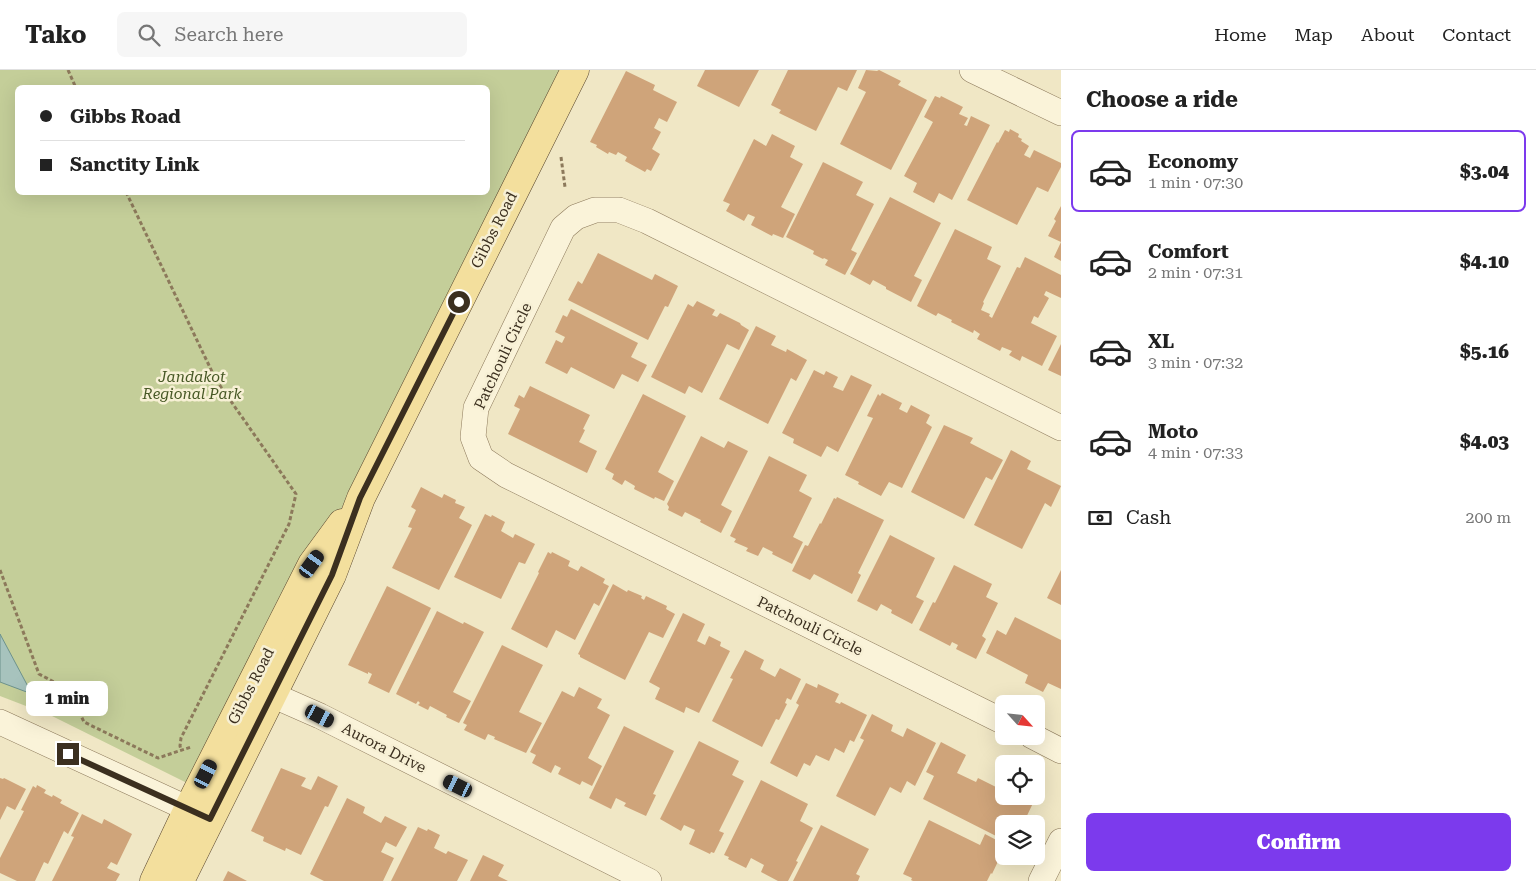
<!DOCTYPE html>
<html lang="en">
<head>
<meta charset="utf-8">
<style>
	:root { --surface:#fff; --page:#f6f6f6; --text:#222; --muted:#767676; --line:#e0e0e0; --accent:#7c3aed }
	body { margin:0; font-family:"Roboto Serif",serif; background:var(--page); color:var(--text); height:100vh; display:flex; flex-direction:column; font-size:19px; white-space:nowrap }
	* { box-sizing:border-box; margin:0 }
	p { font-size:16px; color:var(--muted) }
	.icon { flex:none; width:28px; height:28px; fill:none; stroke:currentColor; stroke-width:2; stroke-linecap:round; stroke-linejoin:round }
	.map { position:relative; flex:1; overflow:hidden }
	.sheet { display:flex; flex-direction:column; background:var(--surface); width:475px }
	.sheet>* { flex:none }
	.guide { position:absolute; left:15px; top:15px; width:475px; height:110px; border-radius:8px; box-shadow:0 5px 20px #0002; display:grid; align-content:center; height:110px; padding:0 25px; background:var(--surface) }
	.needle { width:32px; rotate:117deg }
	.tools { position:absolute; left:995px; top:625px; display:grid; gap:10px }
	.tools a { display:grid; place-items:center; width:50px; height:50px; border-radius:8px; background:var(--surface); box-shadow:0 5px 20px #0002; font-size:25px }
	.end { position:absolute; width:22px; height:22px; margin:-11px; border:6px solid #3b2f1f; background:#fff; box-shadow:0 0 0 2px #fff }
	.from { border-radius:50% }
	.bubble { position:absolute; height:35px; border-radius:8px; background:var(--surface); box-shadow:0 5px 20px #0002; font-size:16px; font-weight:800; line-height:35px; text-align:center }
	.car { position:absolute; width:15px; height:30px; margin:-15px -8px; border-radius:6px; box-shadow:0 0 4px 1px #0007; background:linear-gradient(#222 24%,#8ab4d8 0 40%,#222 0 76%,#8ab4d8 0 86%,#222 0) }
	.guide b { display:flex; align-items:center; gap:18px; height:48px; font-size:19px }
	.guide b+b { border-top:1px solid var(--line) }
	.guide i { width:12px; height:12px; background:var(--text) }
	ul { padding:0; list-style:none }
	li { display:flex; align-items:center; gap:15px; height:82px; margin:0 10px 8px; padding:0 15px; border:2px solid transparent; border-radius:8px }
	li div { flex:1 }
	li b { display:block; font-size:19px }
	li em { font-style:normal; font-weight:800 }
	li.current { border-color:var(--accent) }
	li>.icon { width:45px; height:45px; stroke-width:1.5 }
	h2 { padding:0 25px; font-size:22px; line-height:60px }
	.pay { display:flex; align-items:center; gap:12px; height:55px; padding:0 25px; font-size:19px }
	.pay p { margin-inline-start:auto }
	.button { display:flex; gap:10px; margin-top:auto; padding:10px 25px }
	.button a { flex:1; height:58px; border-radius:8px; background:var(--accent); color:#fff; font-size:20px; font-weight:800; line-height:58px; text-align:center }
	header { display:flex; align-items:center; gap:30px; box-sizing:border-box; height:70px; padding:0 25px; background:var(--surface); border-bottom:1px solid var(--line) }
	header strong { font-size:24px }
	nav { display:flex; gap:28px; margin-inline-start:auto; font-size:18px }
	.search { width:350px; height:45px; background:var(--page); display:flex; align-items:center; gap:12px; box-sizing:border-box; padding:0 18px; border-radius:8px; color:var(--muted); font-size:19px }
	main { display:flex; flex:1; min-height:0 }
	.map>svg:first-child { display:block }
	.green { fill:#c4ce99; fill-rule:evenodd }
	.water { fill:#a7c3bd; stroke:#6d928c }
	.building { fill:#cfa47a }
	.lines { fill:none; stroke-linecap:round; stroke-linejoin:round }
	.minor-casing { stroke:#8c795b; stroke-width:26 }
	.major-casing { stroke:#59462f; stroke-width:29 }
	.path { stroke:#8c795b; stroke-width:3; stroke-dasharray:4 2.5; stroke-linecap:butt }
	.minor { stroke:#faf3d9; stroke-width:25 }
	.major { stroke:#f3df9d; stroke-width:28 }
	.route { stroke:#3b2f1f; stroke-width:6 }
	.labels { text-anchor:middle; stroke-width:5; stroke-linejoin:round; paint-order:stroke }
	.street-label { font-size:15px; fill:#3b2f1f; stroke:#f7f0d5 }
	.park-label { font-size:15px; font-style:italic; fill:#475825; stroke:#f7f0d5 }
</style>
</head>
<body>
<header>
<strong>Tako</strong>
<div class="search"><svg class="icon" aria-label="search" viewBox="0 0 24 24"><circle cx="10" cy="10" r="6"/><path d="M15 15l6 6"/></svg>Search here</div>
<nav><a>Home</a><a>Map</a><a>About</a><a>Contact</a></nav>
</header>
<main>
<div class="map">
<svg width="1061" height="811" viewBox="0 0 1061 811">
	<rect width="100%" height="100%" fill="#f0e7c5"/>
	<path class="green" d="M0,0H564L363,405L278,535L187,713L52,646L0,626ZM18,18H488V122H18Z"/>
	<path class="water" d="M0,564L32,624L0,612Z"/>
	<g class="building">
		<path d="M705,0H759L739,37L697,16Z"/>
		<path d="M788,0H857L847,21L838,17L816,61L779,43L781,40L771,35Z"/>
		<path d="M866,0L877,1L879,0L901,11L898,15L927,30L891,100L840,74L866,22L858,18Z"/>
		<path d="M626,1L655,15L653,20L677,32L667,52L659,48L654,58L661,62L652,79L660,84L651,101L647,99L645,102L625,91L627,87L618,82L616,85L609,82L608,84L596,77L597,75L590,72Z"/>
		<path d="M935,26L940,28L941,26L963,37L959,44L968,48L964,55L967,56L971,46L990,55L952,130L939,123L934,133L913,122L917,113L904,106L933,52L924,47Z"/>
		<path d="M1010,59L1019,64L1018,67L1022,69L1021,71L1029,76L1024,85L1030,88L1034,80L1061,93V97L1048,122L1037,117L1017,155L967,130L997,72L998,73L1005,60L1009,62Z"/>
		<path d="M772,64L795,76L790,87L803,94L781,137L795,144L783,168L773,164L772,166L751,155L755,147L748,144L744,151L726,141L730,134L723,131L754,69L766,76Z"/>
		<path d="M823,92L863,112L856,125L874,134L851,180L857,183L845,205L825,195L828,190L824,188L823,189L813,184L814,181L786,167Z"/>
		<path d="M890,127L941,153L914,206L922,210L911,232L886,219V217L873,210L870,215L850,204Z"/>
		<path d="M1061,136V172L1048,166L1056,151L1054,149Z"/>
		<path d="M955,159L992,177L987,189L1001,196L983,232L984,233L981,240L990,244L989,246L992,248L1017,197L1020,198L1025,187L1061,205V228L1046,221L1044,225L1049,228L1038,248L1034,246L1031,253L1057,266L1042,296L1022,286L1020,291L1009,285L1012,281L1002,277L1000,281L977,269L980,264L974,260L973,263L951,252L952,250L938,243L936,246L917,236Z"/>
		<path d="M1061,172V191L1054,187Z"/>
		<path d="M598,183L652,210L655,204L678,216L668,237L665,236L648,270L568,230L578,211L582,214Z"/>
		<path d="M697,231L715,240L712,245L717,247L720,243L740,253L741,255L749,260L739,280L727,274L702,323L689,316L685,324L651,307L688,234L693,237Z"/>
		<path d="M571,239L638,273L631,287L647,295L638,312L622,304L614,319L571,297L567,304L545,293L556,270L562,273L565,267L555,262L563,245L567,247Z"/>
		<path d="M756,256L776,266L771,275L786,282L787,279L807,290L796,311L791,308L768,354L719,329Z"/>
		<path d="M1061,274V306L1048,300Z"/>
		<path d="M814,300L824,305L826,301L838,307L833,317L843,321L851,305L872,315L838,382L827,376L821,387L793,373L794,369L782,363Z"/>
		<path d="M530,316L590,345L583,359L585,360L579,372L597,381L587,403L508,364L520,339L514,336L519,325L524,328Z"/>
		<path d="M882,323L902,333L899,339L907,343L911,335L930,345L926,353L932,357L902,418L889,412L881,426L858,414L859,412L845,405L873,348L867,346L878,324L880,326Z"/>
		<path d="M643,324L686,346L658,402L674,411L664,431L655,427L654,429L634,419L635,416L625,410L622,415L612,409L614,404L605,399Z"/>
		<path d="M944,355L973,368L970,373L1003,390L992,410L986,407L964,449L911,422Z"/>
		<path d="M701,366L724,378L728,371L748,381L721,435L732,441L721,463L700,452L701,450L685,442L682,447L668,440L669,437L667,434Z"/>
		<path d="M1011,380L1031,391L1027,399L1061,416L1051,437L1045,433L1022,479L974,455Z"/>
		<path d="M769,386L807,405L799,421L812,428L793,467L803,472L792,494L772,484L773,482L763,477L758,486L746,481L748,478L734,472L736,469L730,466Z"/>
		<path d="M421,417L442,428L444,424L456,430L455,433L465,437L459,448L472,455L439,520L392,498L412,458L408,457L416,440L411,437Z"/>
		<path d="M837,427L884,450L858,503L861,505L852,524L814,504L810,510L792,501L805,475L808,476L820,453L821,454L834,428L836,429Z"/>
		<path d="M485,444L491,447L492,445L505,452L501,461L513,468L515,464L535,474L525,494L519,492L501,529L454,507Z"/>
		<path d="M890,465L935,488L916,527L924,531L912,554L891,543L892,540L881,534L877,541L857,531Z"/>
		<path d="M548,482L551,484L552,482L570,491L568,496L578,501L581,496L605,509L603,513L609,516L599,536L594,533L575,570L556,560L547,578L511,559L539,503L538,502Z"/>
		<path d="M954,495L992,514L986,527L998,533L982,566L986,569L976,589L956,579L958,575L952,572L950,576L919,560L933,532L935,533Z"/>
		<path d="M1061,500V535L1047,528Z"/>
		<path d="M613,514L627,522L628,520L642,526L641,528L644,530L646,526L667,536L666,539L675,544L663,568L649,562L625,610L580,587V585L578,584Z"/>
		<path d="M387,516L431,538L389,623L368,613L372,604L368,602V604L348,595Z"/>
		<path d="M437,541L463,554L464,552L484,562L453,622L471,631L459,653L446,647L447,645L430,636L428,640L418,635L420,633L418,631L416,634L396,624Z"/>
		<path d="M683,543L705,554L697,571L705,575L709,566L721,572L720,576L730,581L699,643L686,637L684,643L655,629L660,618L649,612Z"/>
		<path d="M1015,547L1061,570V619L1048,613L1043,622L1025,613L1028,605L986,583L997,560L1006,565Z"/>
		<path d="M502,575L543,595L519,642L542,653L526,683L494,669L495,667L488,664L485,670L464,660L467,655L463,653Z"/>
		<path d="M745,580L764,590L760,599L775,607L780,598L801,609L791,630L787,628L785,633L787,634L779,650L776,649L762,677L712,651L733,609L730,608Z"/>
		<path d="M806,613L817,618L818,614L839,624L835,632L840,634L841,632L867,645L854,672L850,670L844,683L835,678L829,691L816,685L810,696L804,693L797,707L770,693L799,635L796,633Z"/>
		<path d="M579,617L602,629L597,638L610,645L588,688L602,696L592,716L582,711L580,715L558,704L561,698L555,695L551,703L532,693L536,685L530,682L562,621L574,627Z"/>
		<path d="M872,644L893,655L891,661L903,667L907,658L936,673L915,716L907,711L901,723L890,717L875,746L836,726L864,670L860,668Z"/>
		<path d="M624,656L674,681L653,724L656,725L646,746L624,736L626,733L616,728L611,739L589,728Z"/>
		<path d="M699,671L739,691L732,705L744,711L719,761L724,763L714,783L711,782L710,784L689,774L695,760L684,755L681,761L660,749Z"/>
		<path d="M941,672L966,685L957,703L976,712L978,708L1002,720L1004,717V726H1024L1034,731L1023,754H1004V770L923,729L934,706L926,702Z"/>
		<path d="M281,698L306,708L301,716L311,720L318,706L338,716L328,737L325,736L301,785L286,778L285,781L263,771L264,767L251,761Z"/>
		<path d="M0,708L3,709L4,708L26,719L15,740L7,736L0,750Z"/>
		<path d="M761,710L808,734L800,751L813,758L796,791L798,792L788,811H778L761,802L764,795L751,788L746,798L728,789L729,787L724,785Z"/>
		<path d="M37,715L46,720L44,723L52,727L53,725L62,730L60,733L79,743L68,764L64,761L48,794L44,792L35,811H17L0,803V788L24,741L21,740L33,716L36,718Z"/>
		<path d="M347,728L365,737L363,743L381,753L385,746L407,757L396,777L386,772L381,782L394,788L383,811H324L310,804Z"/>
		<path d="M82,744L102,754L104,749L132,764L117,795L111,792L107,798L120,804L116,811H52L74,767L71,766Z"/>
		<path d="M929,750L980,775L985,764L1004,774L1001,782L1002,783L992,804L991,803L987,811H913L911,810L912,808L903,804Z"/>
		<path d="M821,755L869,779L856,804L860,806L858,811H793Z"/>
		<path d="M418,757L427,761L428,759L440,765L434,778L446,784L448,781L468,790L457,811H391Z"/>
		<path d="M483,785L504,795L498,806L508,811H470Z"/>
		<path d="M228,801L247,811H223Z"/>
	</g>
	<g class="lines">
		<g class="minor-casing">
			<g id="minor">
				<path d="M972,0L1061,43"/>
				<path d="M254,617L320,646L649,811"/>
				<path d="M0,652L206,747"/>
				<path d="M1004,652L506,405L481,388L473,367L476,338L563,158L576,147L595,140H619L647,151L1061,358"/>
				<path d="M1032,666L1061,681"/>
				<path d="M1041,811L1061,771"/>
			</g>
		</g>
		<g class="major-casing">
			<g id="major">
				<path d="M154,811L188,739L312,494L342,453"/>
				<path d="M180,811L332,505L361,428L575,0"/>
			</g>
		</g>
		<g class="path">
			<path d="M68,0L76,18"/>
			<path d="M561,87L565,117"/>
			<path d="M126,122L216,310L296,424L289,454L181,668L180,676L181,680"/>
			<path d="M0,500L39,604L69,620L84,652L158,688L191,677"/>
		</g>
		<use href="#minor" class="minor"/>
		<use href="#major" class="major"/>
	</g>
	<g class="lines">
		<path class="route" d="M68,684L210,749L332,505L360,428L459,232"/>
	</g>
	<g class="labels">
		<g class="street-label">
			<text transform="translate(494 160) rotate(-63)" y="5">Gibbs Road</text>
			<text transform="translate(503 286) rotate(-65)" y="5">Patchouli Circle</text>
			<text transform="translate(810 556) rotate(26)" y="5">Patchouli Circle</text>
			<text transform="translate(251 616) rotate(-63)" y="5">Gibbs Road</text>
			<text transform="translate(384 678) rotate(27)" y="5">Aurora Drive</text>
		</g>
		<g class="park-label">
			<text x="192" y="312">Jandakot<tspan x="192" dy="17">Regional Park</tspan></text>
		</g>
	</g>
</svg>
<div class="tools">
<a><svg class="needle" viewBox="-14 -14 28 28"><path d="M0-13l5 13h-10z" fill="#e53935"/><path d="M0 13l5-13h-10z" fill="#767676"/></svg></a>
<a><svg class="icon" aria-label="locate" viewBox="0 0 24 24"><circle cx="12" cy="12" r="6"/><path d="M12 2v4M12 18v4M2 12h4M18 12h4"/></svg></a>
<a><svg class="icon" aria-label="layers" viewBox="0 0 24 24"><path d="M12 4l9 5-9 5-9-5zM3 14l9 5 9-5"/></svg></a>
</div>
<i class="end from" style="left:459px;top:232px"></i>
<i class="end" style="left:68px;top:684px"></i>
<div class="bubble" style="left:26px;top:611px;width:82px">1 min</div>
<i class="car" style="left:312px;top:494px;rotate:36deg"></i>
<i class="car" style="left:320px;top:646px;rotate:117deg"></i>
<i class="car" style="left:206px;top:704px;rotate:27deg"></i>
<i class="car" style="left:458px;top:716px;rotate:296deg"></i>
<div class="guide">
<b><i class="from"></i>Gibbs Road</b>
<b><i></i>Sanctity Link</b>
</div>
</div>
<section class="sheet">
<h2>Choose a ride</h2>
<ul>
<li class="current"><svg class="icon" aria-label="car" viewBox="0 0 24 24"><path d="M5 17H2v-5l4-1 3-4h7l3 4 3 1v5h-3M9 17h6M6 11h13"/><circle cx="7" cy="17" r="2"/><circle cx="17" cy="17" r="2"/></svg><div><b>Economy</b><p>1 min · 07:30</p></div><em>$3.04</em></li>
<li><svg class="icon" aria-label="car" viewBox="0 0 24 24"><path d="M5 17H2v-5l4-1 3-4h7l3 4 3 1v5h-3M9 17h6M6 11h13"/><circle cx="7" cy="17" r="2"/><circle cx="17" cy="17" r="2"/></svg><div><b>Comfort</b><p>2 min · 07:31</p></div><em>$4.10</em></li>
<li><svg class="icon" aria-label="car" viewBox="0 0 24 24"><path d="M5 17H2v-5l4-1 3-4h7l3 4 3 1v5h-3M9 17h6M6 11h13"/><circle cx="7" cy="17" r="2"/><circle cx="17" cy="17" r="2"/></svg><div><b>XL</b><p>3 min · 07:32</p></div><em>$5.16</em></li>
<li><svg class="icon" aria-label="car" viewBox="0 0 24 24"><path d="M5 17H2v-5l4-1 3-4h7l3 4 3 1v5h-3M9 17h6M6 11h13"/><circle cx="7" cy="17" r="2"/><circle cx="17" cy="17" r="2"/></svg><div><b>Moto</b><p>4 min · 07:33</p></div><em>$4.03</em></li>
</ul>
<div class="pay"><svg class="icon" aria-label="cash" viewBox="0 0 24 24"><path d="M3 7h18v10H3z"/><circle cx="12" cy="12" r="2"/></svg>Cash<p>200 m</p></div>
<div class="button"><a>Confirm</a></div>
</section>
</main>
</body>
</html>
